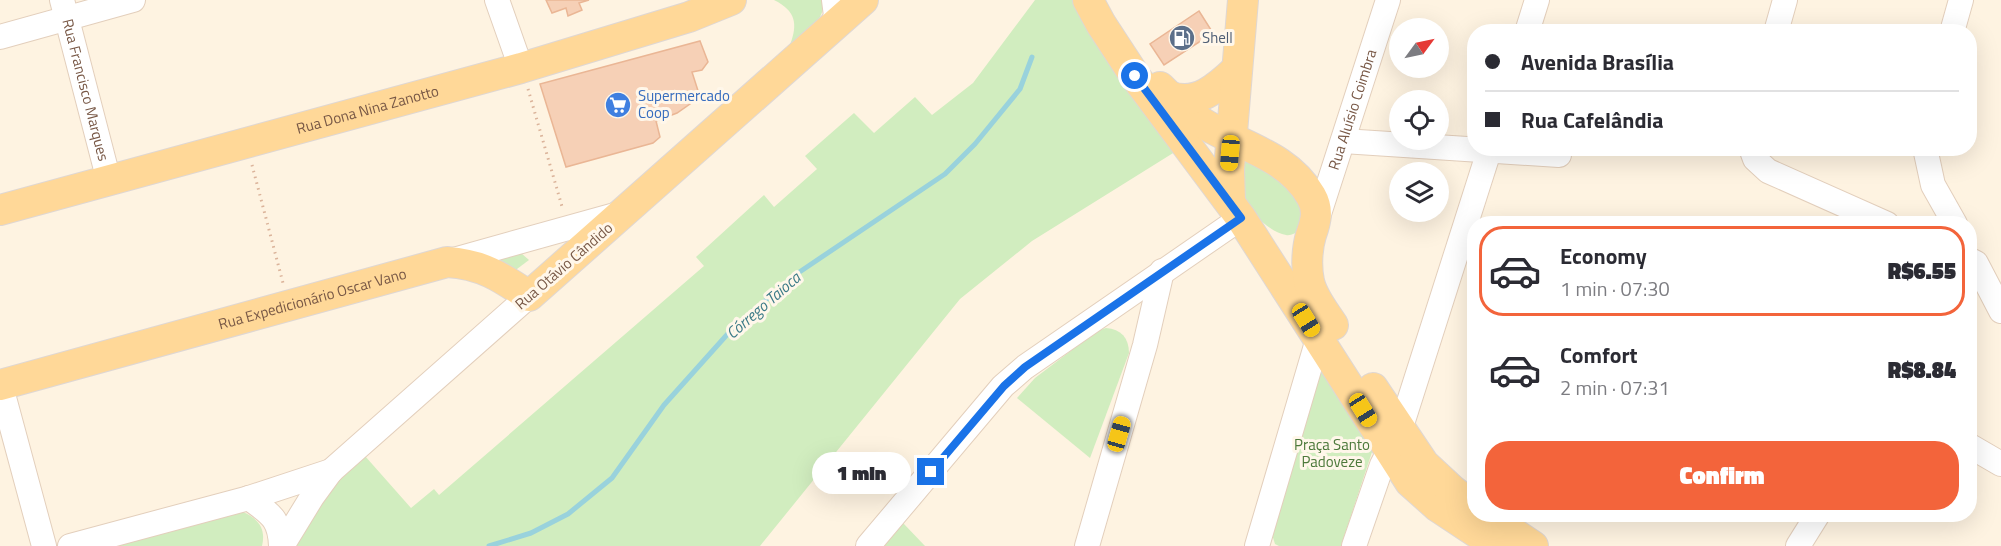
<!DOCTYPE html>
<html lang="en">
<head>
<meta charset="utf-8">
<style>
	:root { --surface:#fff; --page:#f7f7f7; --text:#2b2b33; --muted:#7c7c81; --line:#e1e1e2; --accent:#f3643b }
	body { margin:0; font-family:"Titillium Web",sans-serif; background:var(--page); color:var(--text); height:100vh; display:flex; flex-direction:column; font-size:22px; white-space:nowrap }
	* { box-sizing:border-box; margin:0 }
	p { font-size:20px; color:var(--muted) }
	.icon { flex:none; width:33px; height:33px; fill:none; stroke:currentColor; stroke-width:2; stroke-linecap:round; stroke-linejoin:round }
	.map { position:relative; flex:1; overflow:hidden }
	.drawer { position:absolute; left:1467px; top:216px; width:510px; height:306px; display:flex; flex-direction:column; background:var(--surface); border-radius:24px; box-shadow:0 6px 24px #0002 }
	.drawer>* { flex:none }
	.top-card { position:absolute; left:1467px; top:24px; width:510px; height:132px; border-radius:24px; box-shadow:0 6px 24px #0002; display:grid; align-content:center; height:132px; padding:0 18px; background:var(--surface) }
	.needle { width:39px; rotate:57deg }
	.buttons { position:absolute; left:1389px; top:18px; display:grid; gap:12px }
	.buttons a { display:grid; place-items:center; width:60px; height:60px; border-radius:50%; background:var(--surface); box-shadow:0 6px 24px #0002; font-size:30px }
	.end { position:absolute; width:27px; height:27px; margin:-14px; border:8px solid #1a73e8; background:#fff; box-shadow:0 0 0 3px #fff }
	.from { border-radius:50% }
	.bubble { position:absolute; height:42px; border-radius:21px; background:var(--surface); box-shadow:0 6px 24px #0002; font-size:20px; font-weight:800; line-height:42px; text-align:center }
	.car { position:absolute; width:18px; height:36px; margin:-18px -9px; border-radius:8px; box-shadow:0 0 4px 2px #0007; background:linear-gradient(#f5c518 24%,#345 0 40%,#f5c518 0 76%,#345 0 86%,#f5c518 0) }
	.top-card b { display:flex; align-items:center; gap:21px; height:57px; font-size:22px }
	.top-card b+b { border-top:2px solid var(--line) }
	.top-card i { width:15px; height:15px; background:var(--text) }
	ul { padding:10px 0 0; list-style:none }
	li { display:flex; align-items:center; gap:18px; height:90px; margin:0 12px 9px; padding:0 6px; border:3px solid transparent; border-radius:24px }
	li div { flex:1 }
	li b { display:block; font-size:22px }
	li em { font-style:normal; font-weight:800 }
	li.active { border-color:var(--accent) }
	li>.icon { width:54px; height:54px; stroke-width:1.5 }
	.primary-button { display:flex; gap:12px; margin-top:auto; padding:12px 18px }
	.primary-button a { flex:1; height:69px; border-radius:24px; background:var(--accent); color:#fff; font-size:24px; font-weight:800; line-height:69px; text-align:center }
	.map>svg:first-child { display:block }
	.green { fill:#d1edbf }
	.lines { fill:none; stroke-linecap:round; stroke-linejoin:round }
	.stream { stroke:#99d2dc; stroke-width:5 }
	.building { fill:#f6d0b6; stroke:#eab695; stroke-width:1.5 }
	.minor-casing { stroke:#e3cfbc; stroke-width:26 }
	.major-casing { stroke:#dfd7d3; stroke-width:32 }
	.path { stroke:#dbb39a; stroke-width:3; stroke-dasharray:1.5 4.5; stroke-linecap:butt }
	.minor { stroke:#fff; stroke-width:24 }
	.major { stroke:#ffd898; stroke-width:30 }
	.route { stroke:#1a73e8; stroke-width:8 }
	.labels { text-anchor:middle; stroke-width:6; stroke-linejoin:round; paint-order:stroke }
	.service-label { font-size:15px; fill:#4e5e75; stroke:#fff7ea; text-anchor:start }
	.street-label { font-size:15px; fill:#785846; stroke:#fff7ea }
	.shop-label { font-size:15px; fill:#366cbe; stroke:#fff7ea; text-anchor:start }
	.park-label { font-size:15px; fill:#4c793a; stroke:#fff7ea }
	.water-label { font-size:16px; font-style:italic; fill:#3b7a87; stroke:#fff7ea }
</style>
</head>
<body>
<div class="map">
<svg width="2001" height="546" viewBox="0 0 2001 546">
	<rect width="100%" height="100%" fill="#fef3e1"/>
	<g class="green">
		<path d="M774,0H823C826,22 805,32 790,45C798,24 796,11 774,0Z"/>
		<path d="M1035,0H1075L1178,150L1032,241L960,299L760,546H292L335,484L365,456L411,508L434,489L439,495L704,266L696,257L764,195L774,207L817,169L805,156L854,113L874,133L915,97L932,115L973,83Z"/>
		<path d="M1245,160L1303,193L1299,231C1295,233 1291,236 1286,235C1268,232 1247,209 1242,193C1240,184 1242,173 1241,164Z"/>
		<path d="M521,253L529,260L513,272L492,257Z"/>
		<path d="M1106,328C1121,329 1129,338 1129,353L1090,458L1017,398L1035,378L1097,331Z"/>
		<path d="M1322,365L1374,445L1372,452L1341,546H1279L1275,544L1271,531Z"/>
		<path d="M243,512C259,519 266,529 262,546H107Z"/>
		<path d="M903,523L925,546H882Z"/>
	</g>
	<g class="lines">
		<path class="stream" d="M489,546L531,533L568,514L612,478L664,405L733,328L798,273L945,174L975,144L1020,89L1032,57"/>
	</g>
	<g class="building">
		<path d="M546,0H589L579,3L582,10L568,16L566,8L552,13Z"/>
		<path d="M1199,11L1213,33L1164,65L1150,44Z"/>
		<path d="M700,41L708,62L702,70L692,72L700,97L677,113L656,121L660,137L653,143L566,167L540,84Z"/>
	</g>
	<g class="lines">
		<g class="minor-casing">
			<g id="minor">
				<path id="s1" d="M62,0L109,181"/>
				<path d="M497,0L521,68"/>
				<path d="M830,29L836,16L834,0"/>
				<path d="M1527,32L1537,0"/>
				<path d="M1776,32L1785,0"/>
				<path d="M1952,32L1961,0"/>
				<path d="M0,37L133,0"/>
				<path d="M1343,141L1559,155"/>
				<path d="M1751,148L1755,159L1768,171L1887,224"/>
				<path d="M1925,148L1933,185L1955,224"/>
				<path id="s2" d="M1317,220L1388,0"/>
				<path d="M1970,260L1976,263L2001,311"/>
				<path d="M450,261L622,213"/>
				<path d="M0,383L44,546"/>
				<path d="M1970,446L2001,464"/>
				<path d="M249,498C270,514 280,518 281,546"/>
				<path d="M70,546L249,498L331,471"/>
				<path d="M282,546L312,497L331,471L529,296"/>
				<path d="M868,546L1003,386L1025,367L1241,218"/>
				<path d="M1087,546L1145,345L1162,271"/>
				<path d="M1257,546L1318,339"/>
				<path d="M1354,546L1382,465L1400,430L1490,148"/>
				<path d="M1798,546L1818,514"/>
			</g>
		</g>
		<g class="major-casing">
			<g id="major">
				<path d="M1088,0L1101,24L1135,76L1241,218L1410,482L1438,507L1497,546"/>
				<path d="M1160,87C1174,101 1189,115 1206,125C1243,147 1288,156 1311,196C1319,210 1316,221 1311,235C1307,248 1306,267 1309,281C1312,297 1324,311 1333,325"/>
				<path d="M1169,96C1196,107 1218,87 1236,70"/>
				<path d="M1230,201L1229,169L1243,0"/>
				<path id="s3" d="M0,210L521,68L689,17L731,0"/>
				<path id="s4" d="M0,385L447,262C482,264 501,277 529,296L863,0"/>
				<path d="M1373,388L1424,464L1452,490L1474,507"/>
				<path d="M1485,514L1533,546"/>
			</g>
		</g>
		<g class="path">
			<path d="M528,89L563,210"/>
			<path d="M252,165L283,283"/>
		</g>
		<use href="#minor" class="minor"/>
		<use href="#major" class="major"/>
	</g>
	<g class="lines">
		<path class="route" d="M931,472L1004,386L1025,367L1241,218L1135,76"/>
	</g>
	<defs>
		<g id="fuel-disc" transform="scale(1.35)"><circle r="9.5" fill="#5c6f8a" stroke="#fff7ea"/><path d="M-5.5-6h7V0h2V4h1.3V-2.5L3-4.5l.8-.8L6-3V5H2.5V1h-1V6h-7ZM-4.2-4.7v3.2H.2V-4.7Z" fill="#fff"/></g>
		<g id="supermarket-disc" transform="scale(1.35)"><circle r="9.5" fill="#3f7fe0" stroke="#fff7ea"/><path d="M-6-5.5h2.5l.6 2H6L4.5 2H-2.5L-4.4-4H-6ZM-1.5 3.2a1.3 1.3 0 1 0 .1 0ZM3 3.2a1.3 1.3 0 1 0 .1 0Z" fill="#fff"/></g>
	</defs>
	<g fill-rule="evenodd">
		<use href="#fuel-disc" x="1182" y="38"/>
		<use href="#supermarket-disc" x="618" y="105"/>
	</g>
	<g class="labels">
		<g class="service-label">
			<text x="1202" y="43">Shell</text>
		</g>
		<g class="street-label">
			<text dy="5" stroke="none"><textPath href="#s1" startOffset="93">Rua Francisco Marques</textPath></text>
			<text dy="5" stroke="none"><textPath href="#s3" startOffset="381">Rua Dona Nina Zanotto</textPath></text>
			<text dy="5" stroke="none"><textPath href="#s2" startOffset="116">Rua Aluísio Coimbra</textPath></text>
			<text transform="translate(564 266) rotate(-41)" y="5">Rua Otávio Cândido</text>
			<text dy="5" stroke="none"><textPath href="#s4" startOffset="324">Rua Expedicionário Oscar Vano</textPath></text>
		</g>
		<g class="shop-label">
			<text x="638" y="101">Supermercado<tspan x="638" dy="17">Coop</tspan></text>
		</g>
		<g class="park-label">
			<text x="1332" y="450">Praça Santo<tspan x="1332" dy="17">Padoveze</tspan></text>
		</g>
		<g class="water-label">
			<text transform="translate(763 305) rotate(-41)" y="6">Córrego Taioca</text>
		</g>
	</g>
</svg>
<div class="buttons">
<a><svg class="needle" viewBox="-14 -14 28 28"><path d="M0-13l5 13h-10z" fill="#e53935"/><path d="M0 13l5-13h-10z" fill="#7c7c81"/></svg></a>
<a><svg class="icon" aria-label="locate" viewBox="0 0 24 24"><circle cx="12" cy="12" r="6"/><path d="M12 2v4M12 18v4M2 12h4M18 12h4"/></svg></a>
<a><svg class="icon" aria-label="layers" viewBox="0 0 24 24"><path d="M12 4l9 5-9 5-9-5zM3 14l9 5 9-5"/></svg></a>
</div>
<i class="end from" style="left:1135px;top:76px"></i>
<i class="end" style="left:931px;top:472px"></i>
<div class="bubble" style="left:812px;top:452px;width:99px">1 min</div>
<i class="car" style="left:1230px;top:153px;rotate:185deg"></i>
<i class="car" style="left:1306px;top:320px;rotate:148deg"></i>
<i class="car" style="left:1363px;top:410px;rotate:148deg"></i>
<i class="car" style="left:1119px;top:434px;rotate:16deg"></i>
<div class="top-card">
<b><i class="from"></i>Avenida Brasília</b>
<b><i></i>Rua Cafelândia</b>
</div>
<section class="drawer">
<ul>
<li class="active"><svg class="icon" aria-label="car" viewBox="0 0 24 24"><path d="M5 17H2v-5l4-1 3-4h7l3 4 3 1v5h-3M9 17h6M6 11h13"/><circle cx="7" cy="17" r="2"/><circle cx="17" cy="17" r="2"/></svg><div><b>Economy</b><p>1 min · 07:30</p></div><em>R$6.55</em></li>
<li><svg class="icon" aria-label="car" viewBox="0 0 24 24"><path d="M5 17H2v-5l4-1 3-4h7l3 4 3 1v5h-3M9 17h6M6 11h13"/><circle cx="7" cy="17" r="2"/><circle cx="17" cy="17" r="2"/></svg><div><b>Comfort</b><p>2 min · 07:31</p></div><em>R$8.84</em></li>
</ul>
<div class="primary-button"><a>Confirm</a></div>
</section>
</div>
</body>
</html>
